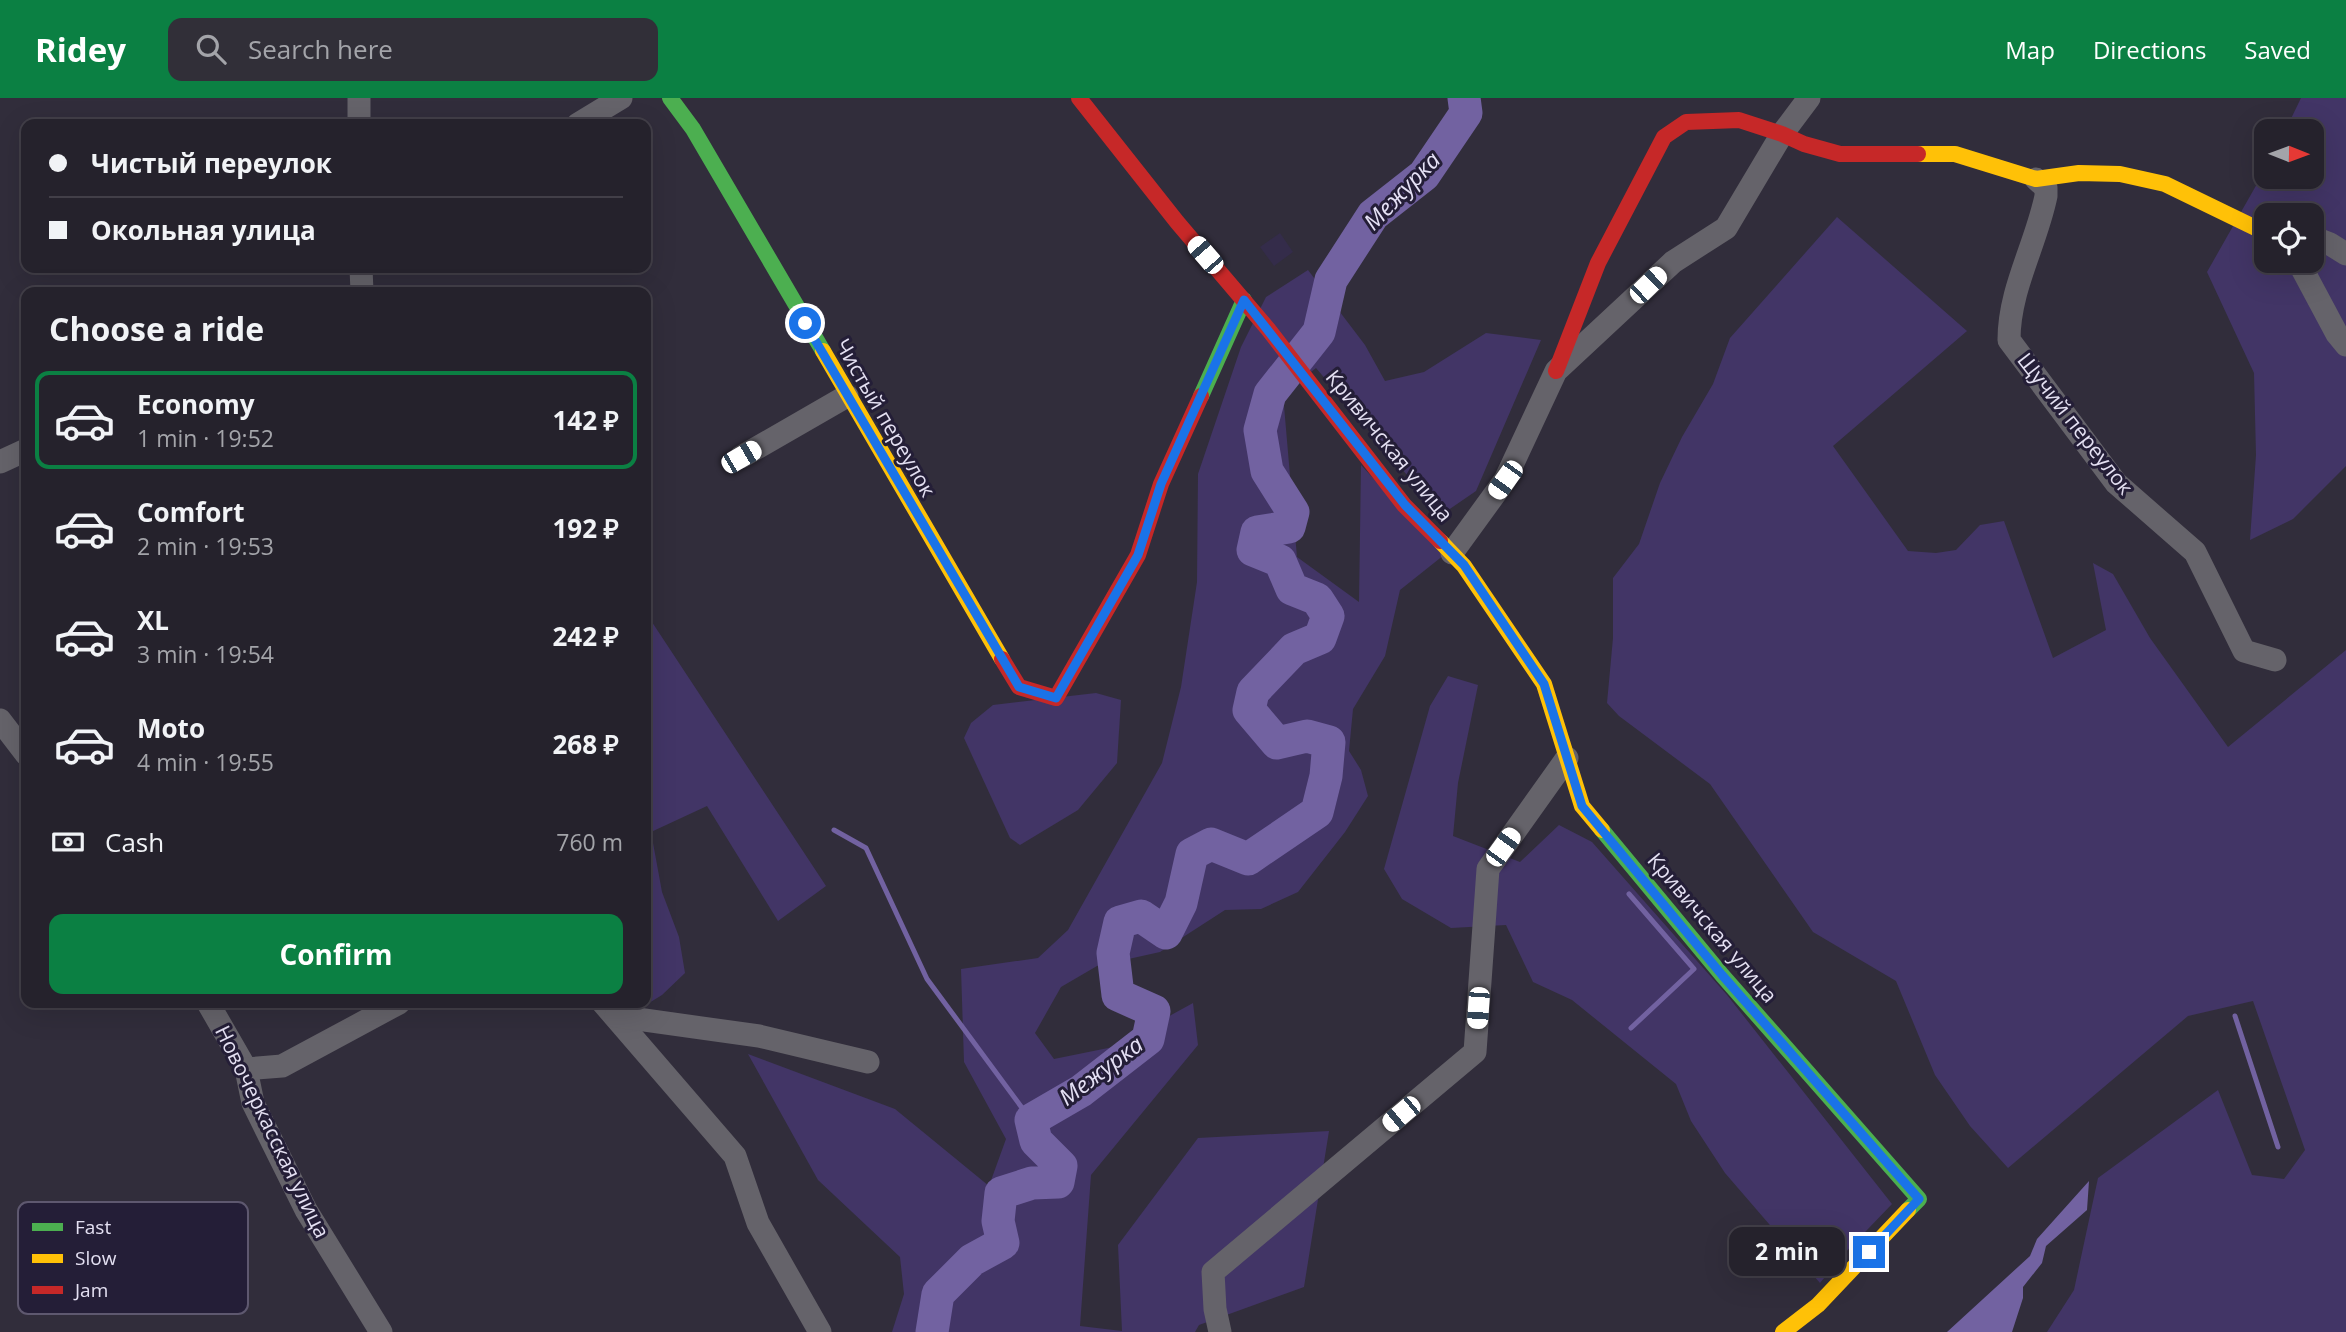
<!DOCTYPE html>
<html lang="en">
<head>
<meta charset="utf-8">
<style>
	:root { --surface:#25222c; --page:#312f38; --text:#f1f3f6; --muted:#a3a4a9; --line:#423f48; --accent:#0b8043 }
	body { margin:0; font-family:"Open Sans",sans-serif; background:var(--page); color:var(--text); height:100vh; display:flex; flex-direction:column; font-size:26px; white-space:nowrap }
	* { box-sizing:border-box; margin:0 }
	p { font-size:23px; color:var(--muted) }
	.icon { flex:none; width:38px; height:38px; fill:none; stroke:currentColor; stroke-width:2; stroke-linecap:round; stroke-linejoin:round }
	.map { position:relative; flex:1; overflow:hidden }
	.sheet { position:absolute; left:21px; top:189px; width:630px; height:721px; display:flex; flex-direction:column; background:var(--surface); border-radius:14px; box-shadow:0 7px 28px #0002,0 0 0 2px var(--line) }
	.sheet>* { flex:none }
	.top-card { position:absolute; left:21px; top:21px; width:630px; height:154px; border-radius:14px; box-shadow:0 7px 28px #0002,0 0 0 2px var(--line); display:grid; align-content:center; height:154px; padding:0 28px; background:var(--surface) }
	.needle { width:46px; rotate:91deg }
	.fabs { position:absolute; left:2254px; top:21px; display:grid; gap:14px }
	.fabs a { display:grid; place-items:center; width:70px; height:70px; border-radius:14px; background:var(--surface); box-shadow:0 7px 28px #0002,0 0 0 2px var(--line); font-size:35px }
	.end { position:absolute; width:32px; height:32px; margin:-16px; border:9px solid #1a73e8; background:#fff; box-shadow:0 0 0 4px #fff }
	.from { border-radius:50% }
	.bubble { position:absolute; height:49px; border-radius:14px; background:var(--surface); box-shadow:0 7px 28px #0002,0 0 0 2px var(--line); font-size:23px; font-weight:700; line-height:49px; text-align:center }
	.car { position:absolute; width:21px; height:42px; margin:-21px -10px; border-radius:9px; box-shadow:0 0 5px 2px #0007; background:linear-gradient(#fff 24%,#345 0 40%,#fff 0 76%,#345 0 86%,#fff 0) }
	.top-card b { display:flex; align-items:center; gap:24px; height:66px; font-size:26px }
	.top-card b+b { border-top:2px solid var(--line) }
	.top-card i { width:18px; height:18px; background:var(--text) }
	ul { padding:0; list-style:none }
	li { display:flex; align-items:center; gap:21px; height:98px; margin:0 14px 10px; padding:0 14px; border:4px solid transparent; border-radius:14px }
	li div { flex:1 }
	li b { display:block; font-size:26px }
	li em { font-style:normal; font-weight:700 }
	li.selected { border-color:var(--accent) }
	li>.icon { width:63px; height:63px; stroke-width:1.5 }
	h2 { padding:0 28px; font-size:32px; line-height:84px }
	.pay { display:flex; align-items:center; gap:18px; height:77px; padding:0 28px; font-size:26px }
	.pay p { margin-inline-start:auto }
	.primary-button { display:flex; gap:14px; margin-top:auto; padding:14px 28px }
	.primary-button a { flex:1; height:80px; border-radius:14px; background:var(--accent); color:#fff; font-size:28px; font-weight:700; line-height:80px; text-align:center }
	header { display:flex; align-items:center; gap:42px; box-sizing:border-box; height:98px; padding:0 35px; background:var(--accent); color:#fff }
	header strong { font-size:33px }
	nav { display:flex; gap:38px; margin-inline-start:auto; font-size:24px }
	.search { width:490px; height:63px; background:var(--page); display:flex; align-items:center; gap:18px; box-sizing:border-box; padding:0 24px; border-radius:14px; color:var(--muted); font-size:26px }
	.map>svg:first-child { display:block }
	.built { fill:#342c4a }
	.green { fill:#423566; fill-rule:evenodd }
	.water { fill:#7262a1 }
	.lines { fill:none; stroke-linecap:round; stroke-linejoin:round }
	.stream { stroke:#7262a1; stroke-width:5 }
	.river { stroke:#7262a1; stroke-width:33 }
	.street { stroke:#65636a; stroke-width:23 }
	.fast { stroke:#4caf50; stroke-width:16 }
	.slow { stroke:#ffc107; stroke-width:16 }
	.jam { stroke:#c62828; stroke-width:16 }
	.route { stroke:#1a73e8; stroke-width:9 }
	.labels { text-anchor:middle; stroke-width:6; stroke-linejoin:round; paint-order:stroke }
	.street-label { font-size:21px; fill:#e4e0f2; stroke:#241e37 }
	.water-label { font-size:23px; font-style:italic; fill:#e5e1f5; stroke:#241e37 }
	.key { fill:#241e37; stroke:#5e586f; stroke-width:2 }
	.key-label { font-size:19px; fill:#e4e0f2 }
</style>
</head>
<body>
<header>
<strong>Ridey</strong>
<div class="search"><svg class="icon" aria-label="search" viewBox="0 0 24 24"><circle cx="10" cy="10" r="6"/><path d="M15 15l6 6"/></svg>Search here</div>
<nav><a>Map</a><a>Directions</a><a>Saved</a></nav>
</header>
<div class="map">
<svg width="2346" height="1234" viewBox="0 0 2346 1234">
	<rect width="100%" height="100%" fill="#312d3b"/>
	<path class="built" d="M1280,135L1293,154L1274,168L1260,149Z"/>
	<g class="green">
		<path d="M2301,0H2346V368L2293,421L2250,442L2256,357L2254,275L2207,174L2266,70V79H2312V33H2285ZM2266,117H2312V163H2266Z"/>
		<path d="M1837,119L1967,233L1833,348L1908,453L1936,455L1956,452L1980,427L2004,423L2053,560L2106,532L2093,465L2113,476L2150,540L2228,649L2346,552V1234H2047L2074,1192L2098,1080L2218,992L2252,1077L2284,1081L2305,1052L2253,903L2188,918L2008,1070L1970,1028L1935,977L1896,883L1813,834L1710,686L1619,618L1607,605L1613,540V480L1639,446L1660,385L1682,339L1713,286L1730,240Z"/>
		<path d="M1308,172L1365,247L1385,283L1424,274L1486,235L1541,242L1476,393L1441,417L1316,270L1283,296L1297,459L1359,504L1361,367L1444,457L1400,492L1385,558L1353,611L1349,653L1361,672L1368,698L1345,734L1298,794L1261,811L1225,812L1160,854L1097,868L1061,889L1035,935L1054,961L1113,949L1193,905L1198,947L1091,1077L1080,1228L1122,1233L1118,1147L1198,1040L1329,1033L1304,1189L1199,1227L1195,1234H892L904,1196L900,1159L818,1082L748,956L895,1011L989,1088L1006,1041L964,964L961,871L1038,860L1068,832L1162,665L1181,589L1197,484L1198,376L1241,249L1266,199Z"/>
		<path d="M646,515L826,788L778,823L707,708L651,734L662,794L679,839L685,875L662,897L644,908L637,905H646Z"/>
		<path d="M1448,578L1478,587L1458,685L1453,738L1520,764L1559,727L1592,744L1727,897L1892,1106L1842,1158L1820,1185L1725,1075L1691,1023L1676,986L1572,902L1533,884L1506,827L1451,830L1402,801L1384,771L1430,608Z"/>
		<path d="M1096,595L1121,602L1117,665L1078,712L1020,747L1010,740L964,640L971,625L993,607Z"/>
	</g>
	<path class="water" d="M2089,1083L2087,1112L2046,1148L2042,1165L2023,1189V1200L2012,1234H1947L2030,1158L2037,1141Z"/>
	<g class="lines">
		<g class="stream">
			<path d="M834,732L866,750L927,881L1031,1022"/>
			<path d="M1629,796L1694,871L1631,930"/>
			<path d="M2235,918L2278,1049"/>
		</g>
		<path class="river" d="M932,1234L938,1196L972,1162L1003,1145L998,1123L1001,1095L1032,1085L1058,1084L1061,1068L1036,1043L1031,1022L1081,993L1148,941L1154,913L1118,897L1113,855L1120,824L1141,818L1166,835L1181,805L1192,756L1211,746L1248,761L1317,714L1326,678L1329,644L1307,638L1277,645L1249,612L1253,594L1294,551L1320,540L1328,518L1317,501L1292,491L1280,463L1253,452L1257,434L1289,429L1293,414L1267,373L1260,332L1270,296L1319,234L1331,182L1373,117L1424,77L1466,15L1464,0"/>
		<g class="street">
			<path d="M359,26V0"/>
			<path d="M578,26L621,0"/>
			<path d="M2036,81L2046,90V98C2036,147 2009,191 2009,242L2116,385L2195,454L2244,553L2275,562"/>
			<path d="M2312,139L2330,146L2346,156"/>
			<path d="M2298,163L2337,236L2346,247"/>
			<path d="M361,170L362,194"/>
			<path d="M741,359L847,298"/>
			<path d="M0,364L26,352"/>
			<path d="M1452,455L1505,382L1556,273L1673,164L1726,130L1782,36L1809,0"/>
			<path d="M0,622L26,656"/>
			<path d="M208,905L246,971L253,1005L306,1112L381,1234"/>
			<path d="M603,905L735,1058L758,1125L820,1234"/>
			<path d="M616,918L759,938L868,964"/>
			<path d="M246,971L282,968L399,905"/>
			<path d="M1220,1234L1215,1211L1213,1174L1475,954L1488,771L1567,660"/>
		</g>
		<g class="fast">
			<path d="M670,0L693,31L823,253"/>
			<path d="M1201,298L1244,202"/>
			<path d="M1602,732L1722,877L1919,1101L1908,1112"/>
		</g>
		<g class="slow">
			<path d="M1918,56H1955L2036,81L2079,75L2120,76L2165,86L2266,135"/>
			<path d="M823,253L1002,561"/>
			<path d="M1440,443L1464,468L1544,586L1582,708L1602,732"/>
			<path d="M1783,1234L1818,1207L1908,1112"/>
		</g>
		<g class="jam">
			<path d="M1079,0L1177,124L1268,231L1404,407L1440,443"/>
			<path d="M1556,273L1598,165L1664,39L1686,24L1739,22L1782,36L1804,46L1840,56H1918"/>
			<path d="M1002,561L1019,589L1056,600L1138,457L1161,386L1201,298"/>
		</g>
	</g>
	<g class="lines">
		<path class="route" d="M805,225L1019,589L1056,600L1138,457L1161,386L1244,202L1405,407L1464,467L1544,586L1582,708L1722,877L1919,1101L1869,1154"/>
	</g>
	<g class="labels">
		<g class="street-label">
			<text transform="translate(885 320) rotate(60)" y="7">Чистый переулок</text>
			<text transform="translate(2075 326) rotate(52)" y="7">Щучий переулок</text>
			<text transform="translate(1389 348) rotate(51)" y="7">Кривичская улица</text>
			<text transform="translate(1712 830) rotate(50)" y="7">Кривичская улица</text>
			<text transform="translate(272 1034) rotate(64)" y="7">Новочеркасская улица</text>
		</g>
		<g class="water-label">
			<text transform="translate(1402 93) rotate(-46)" y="8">Межурка</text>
			<text transform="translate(1101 973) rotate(-37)" y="8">Межурка</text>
		</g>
	</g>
	<rect x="18" y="1104" width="230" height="112" rx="10" class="key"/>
	<rect x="32" y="1125" width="31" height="8" fill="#4caf50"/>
	<rect x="32" y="1156" width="31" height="9" fill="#ffc107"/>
	<rect x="32" y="1188" width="31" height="8" fill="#c62828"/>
	<g class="key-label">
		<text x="75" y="1136">Fast</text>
		<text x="75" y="1167">Slow</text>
		<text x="75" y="1199">Jam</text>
	</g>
</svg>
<div class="fabs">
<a><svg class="needle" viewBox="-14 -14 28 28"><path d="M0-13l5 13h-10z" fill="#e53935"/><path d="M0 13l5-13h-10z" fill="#a3a4a9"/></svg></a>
<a><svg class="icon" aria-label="locate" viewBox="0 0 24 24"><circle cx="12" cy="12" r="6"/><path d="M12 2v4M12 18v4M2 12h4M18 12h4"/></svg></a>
</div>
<i class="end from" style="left:805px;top:225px"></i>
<i class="end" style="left:1869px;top:1154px"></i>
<div class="bubble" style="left:1729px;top:1129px;width:116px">2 min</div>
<i class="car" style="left:1205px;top:157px;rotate:319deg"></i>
<i class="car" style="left:1648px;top:187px;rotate:46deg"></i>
<i class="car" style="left:741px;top:359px;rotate:60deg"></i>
<i class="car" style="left:1505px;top:382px;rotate:216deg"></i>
<i class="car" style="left:1503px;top:749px;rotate:36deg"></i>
<i class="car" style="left:1478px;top:910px;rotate:184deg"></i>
<i class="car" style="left:1401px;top:1016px;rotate:230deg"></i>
<div class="top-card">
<b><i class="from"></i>Чистый переулок</b>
<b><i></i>Окольная улица</b>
</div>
<section class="sheet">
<h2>Choose a ride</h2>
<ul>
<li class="selected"><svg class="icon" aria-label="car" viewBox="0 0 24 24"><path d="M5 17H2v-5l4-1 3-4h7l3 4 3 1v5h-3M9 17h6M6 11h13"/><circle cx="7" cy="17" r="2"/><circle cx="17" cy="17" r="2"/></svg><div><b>Economy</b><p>1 min · 19:52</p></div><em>142 ₽</em></li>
<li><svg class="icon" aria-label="car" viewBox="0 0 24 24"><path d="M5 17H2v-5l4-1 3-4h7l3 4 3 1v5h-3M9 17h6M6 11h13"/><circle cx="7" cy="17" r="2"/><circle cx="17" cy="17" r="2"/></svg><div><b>Comfort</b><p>2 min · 19:53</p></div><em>192 ₽</em></li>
<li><svg class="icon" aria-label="car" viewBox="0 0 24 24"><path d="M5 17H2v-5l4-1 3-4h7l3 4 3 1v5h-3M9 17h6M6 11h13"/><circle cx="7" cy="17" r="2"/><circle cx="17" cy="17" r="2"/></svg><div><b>XL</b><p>3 min · 19:54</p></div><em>242 ₽</em></li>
<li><svg class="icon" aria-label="car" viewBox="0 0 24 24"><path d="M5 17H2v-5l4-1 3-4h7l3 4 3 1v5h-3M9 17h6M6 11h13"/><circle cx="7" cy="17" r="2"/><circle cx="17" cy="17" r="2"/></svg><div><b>Moto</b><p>4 min · 19:55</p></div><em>268 ₽</em></li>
</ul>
<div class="pay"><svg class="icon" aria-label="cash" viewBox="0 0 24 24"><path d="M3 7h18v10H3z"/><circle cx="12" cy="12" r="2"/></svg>Cash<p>760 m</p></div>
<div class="primary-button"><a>Confirm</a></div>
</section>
</div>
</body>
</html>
